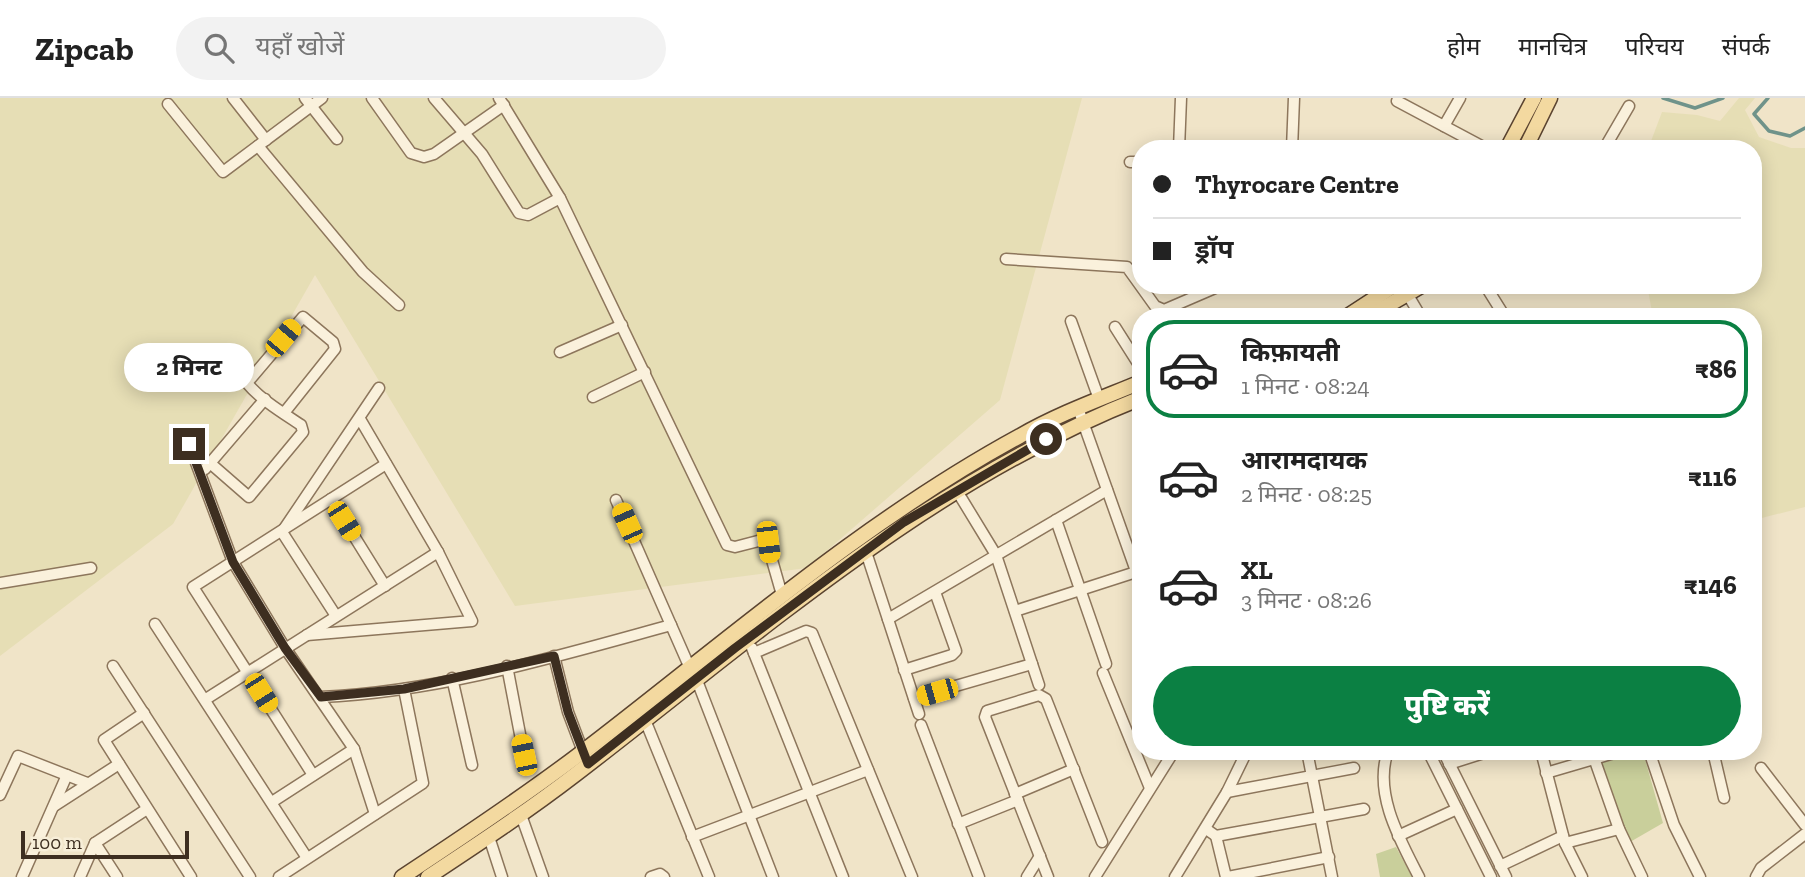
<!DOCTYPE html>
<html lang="hi">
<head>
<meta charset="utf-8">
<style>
	:root { --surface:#fff; --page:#f2f2f2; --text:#222; --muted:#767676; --line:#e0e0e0; --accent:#0b8043 }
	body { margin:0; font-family:"Zilla Slab","Noto Sans Devanagari",serif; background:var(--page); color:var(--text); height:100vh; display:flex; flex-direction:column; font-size:26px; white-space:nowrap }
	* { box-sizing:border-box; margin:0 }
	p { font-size:23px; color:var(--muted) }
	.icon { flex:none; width:38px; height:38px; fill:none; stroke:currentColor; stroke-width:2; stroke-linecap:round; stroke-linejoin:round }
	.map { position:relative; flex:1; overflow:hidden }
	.side { position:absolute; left:1132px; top:210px; width:630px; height:452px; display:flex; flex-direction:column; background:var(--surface); border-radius:28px; box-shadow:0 4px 18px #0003 }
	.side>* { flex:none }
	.top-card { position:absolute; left:1132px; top:42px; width:630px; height:154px; border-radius:28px; box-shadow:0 4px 18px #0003; display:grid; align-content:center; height:154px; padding:0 21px; background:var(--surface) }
	.scale { position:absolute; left:21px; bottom:18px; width:168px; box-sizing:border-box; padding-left:7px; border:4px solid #3d2e20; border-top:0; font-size:19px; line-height:24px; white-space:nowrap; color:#3d2e20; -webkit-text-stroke:5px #f7eed8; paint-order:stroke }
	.end { position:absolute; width:32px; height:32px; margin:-16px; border:9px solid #3d2e20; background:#fff; box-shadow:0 0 0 4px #fff }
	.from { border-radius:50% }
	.bubble { position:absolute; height:49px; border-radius:24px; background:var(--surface); box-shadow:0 4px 18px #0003; font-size:23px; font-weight:800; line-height:49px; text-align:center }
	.car { position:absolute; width:21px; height:42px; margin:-21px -10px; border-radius:9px; box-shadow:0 0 5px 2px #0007; background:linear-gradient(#f5c518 24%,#345 0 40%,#f5c518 0 76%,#345 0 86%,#f5c518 0) }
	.top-card b { display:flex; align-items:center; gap:24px; height:66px; font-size:26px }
	.top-card b+b { border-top:2px solid var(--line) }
	.top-card i { width:18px; height:18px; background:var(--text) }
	ul { padding:12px 0 0; list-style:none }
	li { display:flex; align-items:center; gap:21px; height:98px; margin:0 14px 10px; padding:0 7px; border:4px solid transparent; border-radius:28px }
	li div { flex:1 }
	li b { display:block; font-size:26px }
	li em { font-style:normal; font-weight:800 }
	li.selected { border-color:var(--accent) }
	li>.icon { width:63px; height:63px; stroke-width:1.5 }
	.primary-button { display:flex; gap:14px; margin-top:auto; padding:14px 21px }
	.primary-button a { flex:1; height:80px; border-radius:42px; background:var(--accent); color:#fff; font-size:28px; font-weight:800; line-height:80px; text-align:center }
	header { display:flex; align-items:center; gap:42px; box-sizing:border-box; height:98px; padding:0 35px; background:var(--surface); border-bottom:2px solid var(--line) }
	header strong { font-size:33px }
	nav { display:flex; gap:38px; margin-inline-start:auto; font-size:24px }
	.search { width:490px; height:63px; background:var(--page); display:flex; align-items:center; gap:18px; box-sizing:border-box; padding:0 24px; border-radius:38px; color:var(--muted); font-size:26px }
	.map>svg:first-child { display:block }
	.farmland { fill:#e6deb5 }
	.green { fill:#c9cf9b }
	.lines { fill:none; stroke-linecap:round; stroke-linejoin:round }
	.stream { stroke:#6f938a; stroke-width:3.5 }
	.minor-casing { stroke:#8d765c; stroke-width:13 }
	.major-casing { stroke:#5b4430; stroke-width:17 }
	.minor { stroke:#faf1dc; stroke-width:10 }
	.major { stroke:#f3d9a0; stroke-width:14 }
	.route { stroke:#3d2e20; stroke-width:9 }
</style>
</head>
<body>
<header>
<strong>Zipcab</strong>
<div class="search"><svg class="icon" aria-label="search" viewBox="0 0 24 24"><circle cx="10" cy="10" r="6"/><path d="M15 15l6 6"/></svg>यहाँ खोजें</div>
<nav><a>होम</a><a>मानचित्र</a><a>परिचय</a><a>संपर्क</a></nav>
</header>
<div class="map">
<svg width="1805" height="779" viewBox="0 0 1805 779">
	<rect width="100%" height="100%" fill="#f0e4c8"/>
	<g class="farmland">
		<path d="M0,0H1082L1000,302L807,470L515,508L315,177L173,426L0,558Z"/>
		<path d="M1739,0H1755L1745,12L1759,39L1791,50H1805V409L1754,422V219H1653L1647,187H1754V51H1648L1662,14L1697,17L1720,23Z"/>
	</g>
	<g class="green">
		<path d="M1643,654L1663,725L1630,744L1601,665Z"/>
		<path d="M1396,749L1412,779H1380L1376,756Z"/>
	</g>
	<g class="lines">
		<g class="stream">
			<path d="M1663,0L1695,10L1723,0"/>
			<path d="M1768,0L1754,16L1769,33L1790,38L1805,30"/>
		</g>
		<g class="minor-casing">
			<g id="minor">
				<path d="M233,0L266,42"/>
				<path d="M305,0L337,41"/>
				<path d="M372,0L411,55L424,59L434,56L504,7"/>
				<path d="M434,0L482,56L519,115L528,117L560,100"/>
				<path d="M499,0L560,100L727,447L735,449L766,441L782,497"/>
				<path d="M1397,3L1487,51"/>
				<path d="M168,6L223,74L322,0"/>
				<path d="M1444,28L1460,0"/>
				<path d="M258,48L363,174L399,207"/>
				<path d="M1179,51L1181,0"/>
				<path d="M1292,51L1294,0"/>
				<path d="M1604,51L1629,8"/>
				<path d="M1130,64H1141"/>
				<path d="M1006,161L1127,169L1155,208L1164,212L1222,187"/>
				<path d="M1402,187L1421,219"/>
				<path d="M1485,187L1505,219"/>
				<path d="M1071,223L1099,301"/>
				<path d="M1115,229L1141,270"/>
				<path d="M560,254L622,227"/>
				<path d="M593,299L645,274"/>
				<path d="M1078,310L1141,487"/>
				<path d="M189,346L233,464L285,550L354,651L375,716"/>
				<path d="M210,365L249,399L303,334L301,327C283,315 261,302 247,285L303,219L333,244L335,251L284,315"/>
				<path d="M205,371L265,301"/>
				<path d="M957,393L996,457L1039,587"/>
				<path d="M331,401L385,488"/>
				<path d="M616,402L689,568"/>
				<path d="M1056,422L1106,566"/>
				<path d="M866,454L919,616"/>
				<path d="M0,485L91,470"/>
				<path d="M1015,513L1136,474"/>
				<path d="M336,518L282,434L379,290"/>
				<path d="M888,521L1107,392"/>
				<path d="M155,526L307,760"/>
				<path d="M307,537L472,523L438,454L360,321"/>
				<path d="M752,550L843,779"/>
				<path d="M754,555L806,533L812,535L912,779"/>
				<path d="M554,558L568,614L585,659"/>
				<path d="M113,568L250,779"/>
				<path d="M507,568L524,657"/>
				<path d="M904,572L952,557L956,553L935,494"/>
				<path d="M1103,575L1150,690"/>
				<path d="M452,580L472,667"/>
				<path d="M696,580L773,779"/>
				<path d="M321,599C439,594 558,558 671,527"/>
				<path d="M914,600L1032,566"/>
				<path d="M206,601L438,454"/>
				<path d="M144,615L104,642L191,779"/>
				<path d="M645,622L709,779"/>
				<path d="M921,627L979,779"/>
				<path d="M1307,653L1332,779"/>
				<path d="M1388,653C1373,695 1400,742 1419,779"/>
				<path d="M1428,653L1491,779"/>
				<path d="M1443,653L1506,779"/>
				<path d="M1541,653L1565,745L1582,779"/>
				<path d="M1649,653L1674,727L1700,779"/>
				<path d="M1713,653L1724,700"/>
				<path d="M1594,660L1619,731L1642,779"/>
				<path d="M1449,666L1490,653"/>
				<path d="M1761,670L1805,727"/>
				<path d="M1546,675L1621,653"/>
				<path d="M313,677L193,489L386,366"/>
				<path d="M1227,694L1354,670"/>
				<path d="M1015,696L1074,671"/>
				<path d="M0,697L18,658L87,685"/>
				<path d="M272,704L354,651"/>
				<path d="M54,708L119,666"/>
				<path d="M521,717L543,779"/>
				<path d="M958,726L1018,702"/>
				<path d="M1206,731L1216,738L1364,711"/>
				<path d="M1216,738L1226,779"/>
				<path d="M1398,738L1457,711"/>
				<path d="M489,739L502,779"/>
				<path d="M692,739L868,672"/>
				<path d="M95,745L117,779"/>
				<path d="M1565,745L1619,731"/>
				<path d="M1500,768L1563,738"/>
				<path d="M22,779L67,677"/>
				<path d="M80,779L95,745L147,711"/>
				<path d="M279,779L423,685L404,591"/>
				<path d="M651,779L660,776L664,779"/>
				<path d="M1027,779L1040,758"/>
				<path d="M1048,779L985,619L987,613L1039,597L1046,601L1102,744"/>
				<path d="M1095,779L1174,653"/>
				<path d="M1175,779L1227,694L1247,653"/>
				<path d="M1228,779L1329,759"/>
				<path d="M1756,779L1761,770L1805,736"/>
			</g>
		</g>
		<g class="major-casing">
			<g id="major">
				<path d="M1507,51L1534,0"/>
				<path d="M1525,51L1550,0"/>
				<path d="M1346,219L1395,187"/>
				<path d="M1368,219L1423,187"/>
				<path d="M402,779C463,739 523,699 581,655C725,545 860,425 1020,338C1058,316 1100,301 1141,284"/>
				<path d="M428,779C478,746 528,713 576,676C756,538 927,384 1141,300"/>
			</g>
		</g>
		<use href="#minor" class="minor"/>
		<use href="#major" class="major"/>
	</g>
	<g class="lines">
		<path class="route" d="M189,346L233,464L285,550L321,599L404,591L554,558L568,614L588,666L735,550L904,424L1046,341"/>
	</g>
</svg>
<div class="scale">100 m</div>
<i class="end from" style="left:1046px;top:341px"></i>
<i class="end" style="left:189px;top:346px"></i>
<div class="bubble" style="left:124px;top:245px;width:130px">2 मिनट</div>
<i class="car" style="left:283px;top:240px;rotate:40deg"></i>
<i class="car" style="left:344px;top:423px;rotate:148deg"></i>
<i class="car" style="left:627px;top:425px;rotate:336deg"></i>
<i class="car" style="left:768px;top:444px;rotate:173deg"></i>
<i class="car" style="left:937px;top:594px;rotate:254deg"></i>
<i class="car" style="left:261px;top:595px;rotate:148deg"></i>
<i class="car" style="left:524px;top:657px;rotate:348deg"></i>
<div class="top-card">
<b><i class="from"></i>Thyrocare Centre</b>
<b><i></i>ड्रॉप</b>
</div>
<section class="side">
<ul>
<li class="selected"><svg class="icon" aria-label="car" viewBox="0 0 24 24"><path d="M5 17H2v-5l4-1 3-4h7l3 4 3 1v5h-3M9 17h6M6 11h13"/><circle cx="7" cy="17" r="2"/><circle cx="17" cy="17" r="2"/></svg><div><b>किफ़ायती</b><p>1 मिनट · 08:24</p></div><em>₹86</em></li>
<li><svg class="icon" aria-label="car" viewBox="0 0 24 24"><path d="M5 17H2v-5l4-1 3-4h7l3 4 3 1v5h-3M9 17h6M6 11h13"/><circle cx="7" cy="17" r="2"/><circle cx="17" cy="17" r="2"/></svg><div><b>आरामदायक</b><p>2 मिनट · 08:25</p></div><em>₹116</em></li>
<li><svg class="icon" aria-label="car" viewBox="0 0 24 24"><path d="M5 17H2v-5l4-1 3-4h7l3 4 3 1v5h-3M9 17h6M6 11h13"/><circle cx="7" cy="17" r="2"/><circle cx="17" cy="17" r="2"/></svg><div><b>XL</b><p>3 मिनट · 08:26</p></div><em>₹146</em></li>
</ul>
<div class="primary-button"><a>पुष्टि करें</a></div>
</section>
</div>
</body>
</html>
